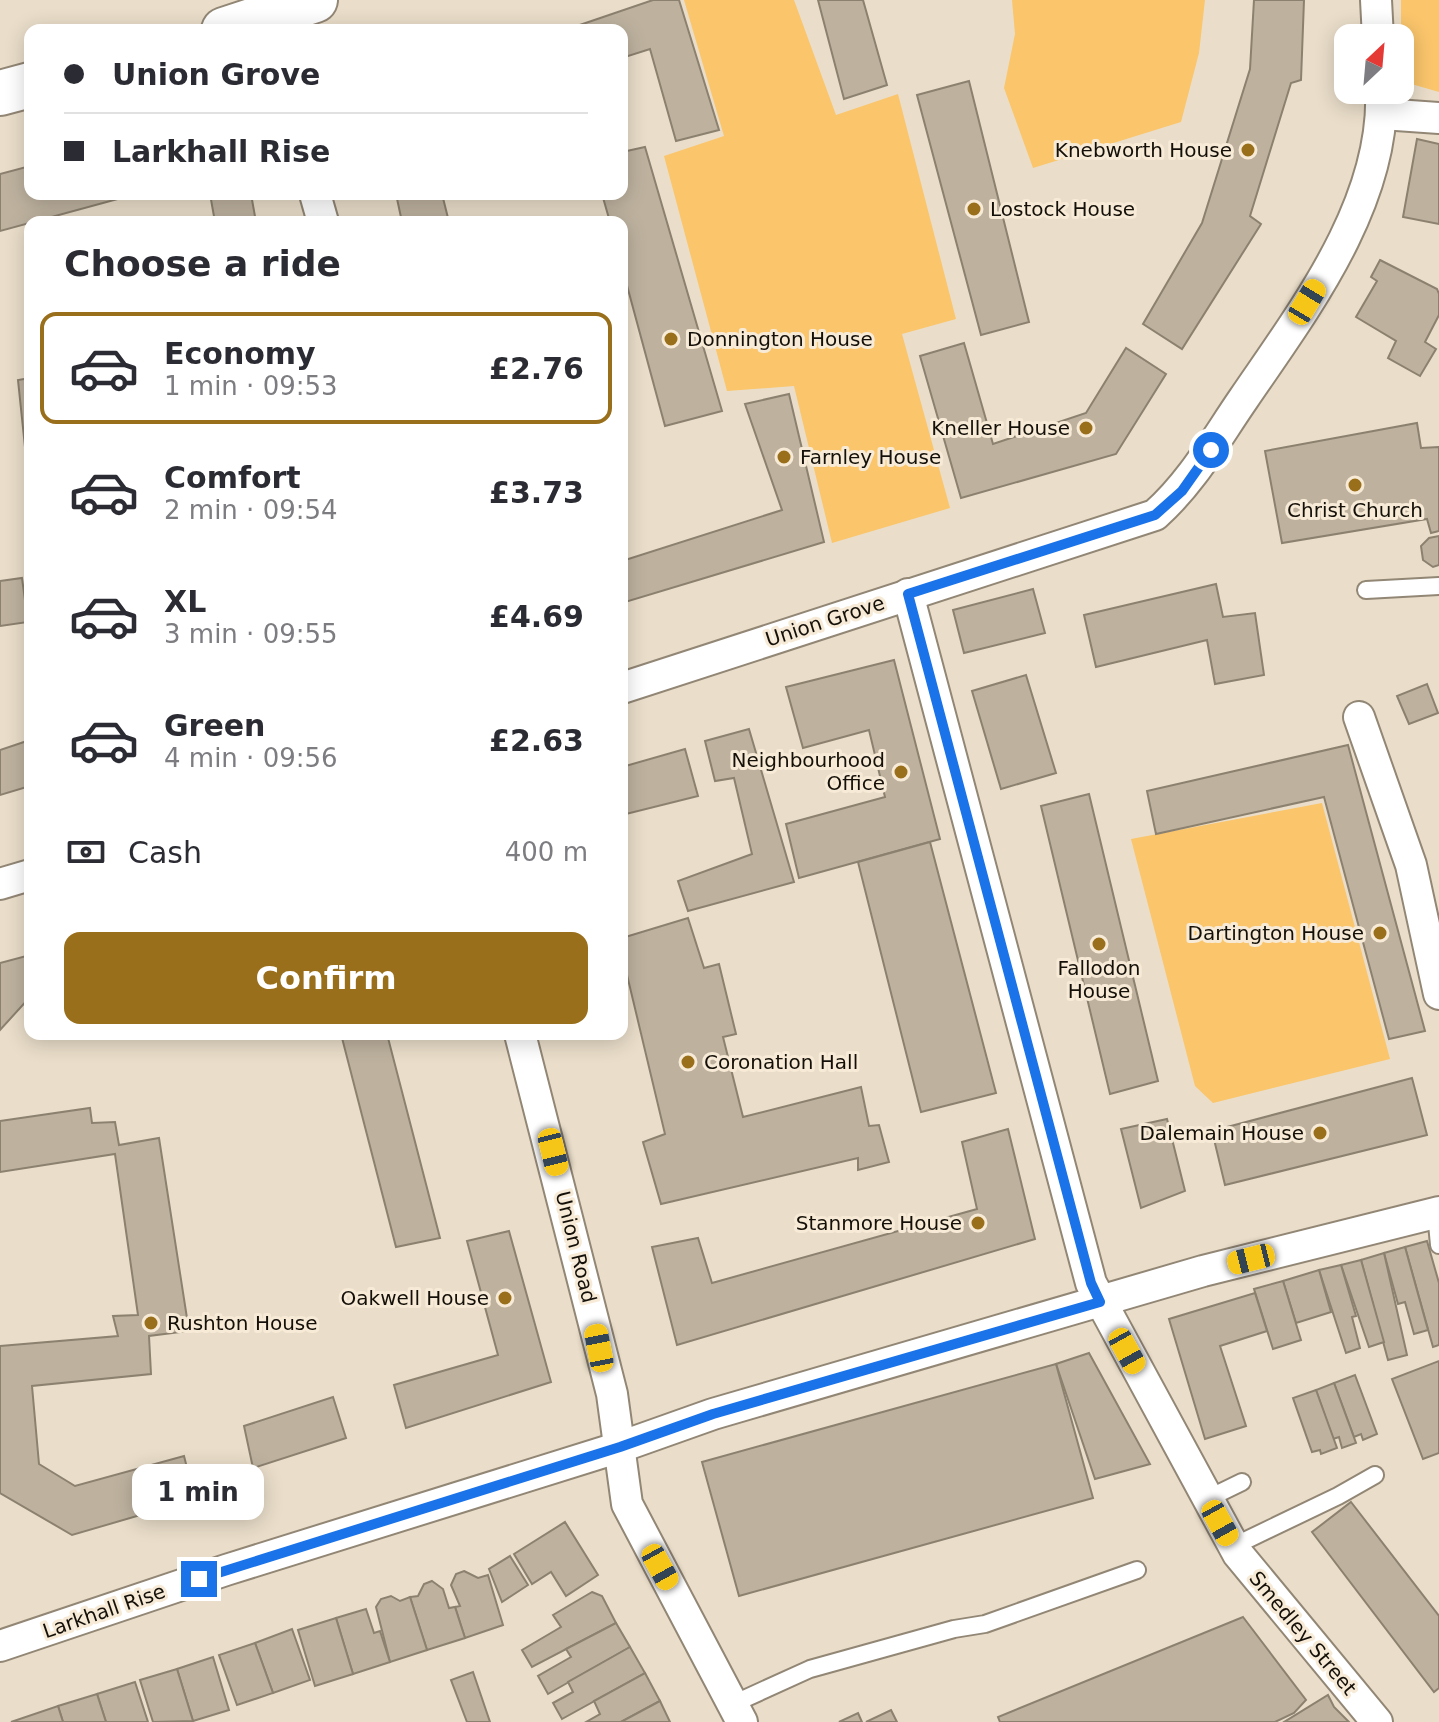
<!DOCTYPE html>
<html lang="en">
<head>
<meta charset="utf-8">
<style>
	:root { --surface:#fff; --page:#f2f2f3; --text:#2b2b33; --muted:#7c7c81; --line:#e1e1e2; --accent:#996f1c }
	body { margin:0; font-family:"DejaVu Sans",sans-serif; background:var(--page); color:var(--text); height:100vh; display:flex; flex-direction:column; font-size:30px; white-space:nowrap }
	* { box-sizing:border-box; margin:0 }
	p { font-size:26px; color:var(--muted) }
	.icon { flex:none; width:44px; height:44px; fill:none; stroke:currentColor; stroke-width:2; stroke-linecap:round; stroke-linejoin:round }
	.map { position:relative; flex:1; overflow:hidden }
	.details { position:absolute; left:24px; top:216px; width:604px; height:824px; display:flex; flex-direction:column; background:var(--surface); border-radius:16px; box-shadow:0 4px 20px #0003 }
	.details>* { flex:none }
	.top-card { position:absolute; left:24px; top:24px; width:604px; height:176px; border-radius:16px; box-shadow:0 4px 20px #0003; display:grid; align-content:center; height:176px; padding:0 40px; background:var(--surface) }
	.needle { width:52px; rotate:26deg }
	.buttons { position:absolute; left:1334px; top:24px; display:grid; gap:16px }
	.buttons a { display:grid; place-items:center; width:80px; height:80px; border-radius:16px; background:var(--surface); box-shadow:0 4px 20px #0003; font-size:40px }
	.end { position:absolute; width:36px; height:36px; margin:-18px; border:10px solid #1a73e8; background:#fff; box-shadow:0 0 0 4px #fff }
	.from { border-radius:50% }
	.bubble { position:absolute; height:56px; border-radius:16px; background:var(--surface); box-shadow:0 4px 20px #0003; font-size:26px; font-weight:700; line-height:56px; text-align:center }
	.car { position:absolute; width:24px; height:48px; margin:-24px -12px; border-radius:10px; box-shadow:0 0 6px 2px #0007; background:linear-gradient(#f5c518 24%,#345 0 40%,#f5c518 0 76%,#345 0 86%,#f5c518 0) }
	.top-card b { display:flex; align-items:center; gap:28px; height:76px; font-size:30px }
	.top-card b+b { border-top:2px solid var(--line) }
	.top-card i { width:20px; height:20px; background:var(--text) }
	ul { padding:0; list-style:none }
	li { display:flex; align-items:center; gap:24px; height:112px; margin:0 16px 12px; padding:0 24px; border:4px solid transparent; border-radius:16px }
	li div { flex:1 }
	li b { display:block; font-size:30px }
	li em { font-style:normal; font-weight:700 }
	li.active { border-color:var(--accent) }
	li>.icon { width:72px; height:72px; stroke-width:1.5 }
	h2 { padding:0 40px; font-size:36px; line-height:96px }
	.pay { display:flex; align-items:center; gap:20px; height:88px; padding:0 40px; font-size:30px }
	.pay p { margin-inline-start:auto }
	.action { display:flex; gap:16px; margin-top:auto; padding:16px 40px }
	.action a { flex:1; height:92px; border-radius:16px; background:var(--accent); color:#fff; font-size:32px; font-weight:700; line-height:92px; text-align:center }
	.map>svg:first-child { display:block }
	.green { fill:#fac56b }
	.building { fill:#beb29f; stroke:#8c816f; stroke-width:2 }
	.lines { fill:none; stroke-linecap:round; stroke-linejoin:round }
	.service-casing { stroke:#928675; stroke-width:20 }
	.minor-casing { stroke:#928675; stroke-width:34 }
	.primary-casing { stroke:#928675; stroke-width:48 }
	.service { stroke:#fff; stroke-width:16 }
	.minor { stroke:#fff; stroke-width:30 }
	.primary { stroke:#fff; stroke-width:44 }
	.route { stroke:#1a73e8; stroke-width:10 }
	.poi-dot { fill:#996f1c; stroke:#f7ebd7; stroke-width:3 }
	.labels { text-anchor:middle; stroke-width:6; stroke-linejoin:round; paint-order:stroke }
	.poi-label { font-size:20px; fill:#141009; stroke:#f7ebd7; text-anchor:end }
	.street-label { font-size:20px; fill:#141009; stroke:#f7ebd7 }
</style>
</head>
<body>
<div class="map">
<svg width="1439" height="1722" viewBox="0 0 1439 1722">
	<rect width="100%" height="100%" fill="#eadeca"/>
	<g class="green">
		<path d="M684,0H794L836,115L898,94L956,319L902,334L950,508L832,543L794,386L727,391L664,156L724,136Z"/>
		<path d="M1012,0H1205L1199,53L1181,122L1033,168L1004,88L1015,34Z"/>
		<path d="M1401,0H1439V92L1401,81Z"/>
		<path d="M1322,803L1390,1059L1213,1103L1195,1086L1131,839Z"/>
	</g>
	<g class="building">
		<path d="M653,0H679L719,130L676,141L650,49L622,58V30H565Z"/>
		<path d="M818,0H863L887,85L844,99Z"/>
		<path d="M1254,0H1304L1301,80L1291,83L1250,216L1261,224L1182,349L1143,324L1202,223L1250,69Z"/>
		<path d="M969,81L1029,322L981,335L917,95Z"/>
		<path d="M1417,139L1439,144V224L1403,217Z"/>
		<path d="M645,147L722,411L665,426L622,267V222H610L602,194H622V152Z"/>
		<path d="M30,166V194H136L0,231V174Z"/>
		<path d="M210,194H251L256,222H215Z"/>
		<path d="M396,194H442L449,222H402Z"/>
		<path d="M1380,260L1437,289L1439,294V315L1425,342L1436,349L1420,376L1388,358L1396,341L1356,317L1377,281L1371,277Z"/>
		<path d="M964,343L993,444L1086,413L1126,348L1166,374L1116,454L961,498L920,356Z"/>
		<path d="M30,378V495L18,380Z"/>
		<path d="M789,394L824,542L622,603V561L782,510L745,404Z"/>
		<path d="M1417,423L1421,448L1439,447V531L1431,533L1427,519L1282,543L1265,451Z"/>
		<path d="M1439,536V565L1433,567L1423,560L1421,546L1429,538Z"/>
		<path d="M22,578L28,622L0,626V581Z"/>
		<path d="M1216,584L1223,617L1255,613L1264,675L1215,684L1207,640L1096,667L1084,615Z"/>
		<path d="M1033,589L1045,633L964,653L953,610Z"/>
		<path d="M894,660L940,839L799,878L786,824L885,797L869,730L803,748L786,687Z"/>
		<path d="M1026,675L1056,773L1001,789L972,691Z"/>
		<path d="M1427,684L1438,713L1409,724L1397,696Z"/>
		<path d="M749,729L794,882L688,911L678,881L752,854L734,778L715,781L705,741Z"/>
		<path d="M30,740V786L0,795V750Z"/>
		<path d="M1348,745L1425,1031L1389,1039L1324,797L1156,834L1147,791Z"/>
		<path d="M685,749L698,796L622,815V767Z"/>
		<path d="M1089,794L1158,1081L1110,1094L1041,806Z"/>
		<path d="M930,842L996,1093L921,1112L858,862Z"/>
		<path d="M688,918L704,968L719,964L736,1034L723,1037L743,1117L861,1087L869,1126L879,1125L889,1162L858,1170V1158L661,1204L643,1142L665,1134L622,954V938Z"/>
		<path d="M30,955V997L0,1030V963Z"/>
		<path d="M341,1034H387L440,1238L396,1247Z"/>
		<path d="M1412,1078L1427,1135L1225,1185L1212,1131Z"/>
		<path d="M90,1108L92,1123L115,1122L119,1145L159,1138L189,1331L149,1336L151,1374L32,1386L39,1464L75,1486L184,1456L195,1499L72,1535L0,1493V1346L118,1336L113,1316L138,1315L115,1154L0,1172V1121Z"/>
		<path d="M1167,1119L1185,1191L1141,1208L1121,1129Z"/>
		<path d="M1008,1129L1035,1239L677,1345L652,1247L698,1238L712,1283L977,1209L962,1142Z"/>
		<path d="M509,1231L551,1382L406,1428L394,1385L498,1355L467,1241Z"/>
		<path d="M1427,1241L1439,1283V1345L1433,1347L1405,1247Z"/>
		<path d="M1405,1247L1428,1330L1414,1334L1405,1302L1398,1304L1384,1253Z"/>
		<path d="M1384,1253L1407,1355L1388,1360L1361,1260Z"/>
		<path d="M1361,1260L1384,1342L1369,1347L1341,1265Z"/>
		<path d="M1341,1265L1356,1316L1352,1317L1360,1348L1346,1353L1319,1270Z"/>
		<path d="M1319,1270L1331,1312L1296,1323L1283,1281Z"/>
		<path d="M1283,1281L1301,1340L1273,1349L1254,1289Z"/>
		<path d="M1255,1293L1267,1331L1220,1346L1246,1426L1205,1439L1169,1319Z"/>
		<path d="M1089,1353L1150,1464L1095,1479L1056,1364Z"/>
		<path d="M1439,1361V1453L1423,1459L1392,1379Z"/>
		<path d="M1056,1364L1093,1498L739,1596L702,1462Z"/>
		<path d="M1355,1375L1377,1434L1363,1440L1361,1434L1354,1437L1334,1383Z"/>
		<path d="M1334,1383L1356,1443L1342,1448L1339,1437L1333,1439L1316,1390Z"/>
		<path d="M1316,1390L1337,1448L1321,1454L1320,1450L1312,1452L1293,1398Z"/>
		<path d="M333,1397L346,1438L253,1468L244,1426Z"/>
		<path d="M1351,1502L1439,1616V1688L1434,1692L1312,1532Z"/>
		<path d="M565,1522L598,1575L566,1596L551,1572L532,1584L514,1554Z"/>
		<path d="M510,1556L528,1585L502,1602L489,1569Z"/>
		<path d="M464,1571L478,1578L488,1575L503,1625L465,1638L455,1607L460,1606L451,1585L456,1574Z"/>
		<path d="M432,1581L443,1589L449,1608L455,1607L465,1638L427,1650L410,1597L418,1596L424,1584Z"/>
		<path d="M592,1592L602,1596L616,1623L532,1667L522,1650L561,1627L553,1615Z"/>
		<path d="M391,1596L400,1601L410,1597L427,1650L390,1662L376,1607L381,1599Z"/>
		<path d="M366,1609L374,1633L380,1631L390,1662L353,1674L336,1618Z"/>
		<path d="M1243,1617L1306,1700L1294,1713L1275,1722H1000L998,1717Z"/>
		<path d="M336,1618L353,1674L315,1686L298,1630Z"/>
		<path d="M616,1623L630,1647L548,1694L538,1676L571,1657L566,1649Z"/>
		<path d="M292,1629L310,1680L273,1693L255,1643Z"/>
		<path d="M255,1643L273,1693L237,1705L219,1655Z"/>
		<path d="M630,1647L645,1673L562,1719L553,1703L573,1692L568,1682Z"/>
		<path d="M213,1657L229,1710L193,1721L177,1669Z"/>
		<path d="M177,1669L193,1721L153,1722L140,1680Z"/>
		<path d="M473,1672L490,1722H467L451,1680Z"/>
		<path d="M645,1673L660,1701L621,1722H586L600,1714L594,1701Z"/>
		<path d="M135,1682L148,1722H106L97,1694Z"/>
		<path d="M97,1694L106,1722H63L58,1706Z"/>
		<path d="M1328,1695L1334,1707L1349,1722H1284Z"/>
		<path d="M660,1701L670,1722H621Z"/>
		<path d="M58,1706L63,1722H11Z"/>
		<path d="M891,1710L897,1722H866Z"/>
		<path d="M858,1713L862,1722H839Z"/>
	</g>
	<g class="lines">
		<g class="service-casing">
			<g id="service">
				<path d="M1366,590L1439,586"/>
				<path d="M1436,1213L1439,1245"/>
				<path d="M1207,1499L1242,1482"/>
				<path d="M1234,1546L1338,1496L1375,1475"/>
				<path d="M733,1704L810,1669L954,1629L985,1624L1137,1570"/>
			</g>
		</g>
		<g class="minor-casing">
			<g id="minor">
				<path d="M1376,0L1378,38"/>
				<path d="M1382,114L1439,118"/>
				<path d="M315,194L323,222"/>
				<path d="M908,594L1091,1283L1238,1554L1377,1722"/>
				<path d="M622,688L1155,515C1193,481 1215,440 1244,398C1304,310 1386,203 1381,90"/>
				<path d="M1359,717L1411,865L1439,994"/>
				<path d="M0,884L30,875"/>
				<path d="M520,1034L612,1394L627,1504L742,1722"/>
				<path d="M0,1646L226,1570L620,1447L713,1414L1203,1271L1439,1212"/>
			</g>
		</g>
		<g class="primary-casing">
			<g id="primary">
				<path d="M224,30L315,0"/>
				<path d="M0,93L30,85"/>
			</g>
		</g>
		<use href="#service" class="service"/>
		<use href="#minor" class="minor"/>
		<use href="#primary" class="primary"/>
	</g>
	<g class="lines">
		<path class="route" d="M199,1579L620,1447L713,1414L1100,1302L1091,1283L908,594L1155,515L1182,491L1211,450"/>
	</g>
	<g class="poi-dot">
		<circle cx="1248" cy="150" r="8"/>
		<circle cx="974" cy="209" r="8"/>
		<circle cx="671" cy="339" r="8"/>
		<circle cx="1086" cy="428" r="8"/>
		<circle cx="784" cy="457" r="8"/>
		<circle cx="1355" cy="485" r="8"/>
		<circle cx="901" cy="772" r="8"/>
		<circle cx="1380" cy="933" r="8"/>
		<circle cx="1099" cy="944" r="8"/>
		<circle cx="688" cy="1062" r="8"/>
		<circle cx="1320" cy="1133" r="8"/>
		<circle cx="978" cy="1223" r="8"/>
		<circle cx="505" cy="1298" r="8"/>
		<circle cx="151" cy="1323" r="8"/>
	</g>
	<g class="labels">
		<g class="poi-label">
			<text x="1232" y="157">Knebworth House</text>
			<text x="990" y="216" text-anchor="start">Lostock House</text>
			<text x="687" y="346" text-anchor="start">Donnington House</text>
			<text x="1070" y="435">Kneller House</text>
			<text x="800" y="464" text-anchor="start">Farnley House</text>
			<text x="1355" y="517" text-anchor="middle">Christ Church</text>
			<text x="885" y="767">Neighbourhood<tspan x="885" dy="23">Office</tspan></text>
			<text x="1364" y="940">Dartington House</text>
			<text x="1099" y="975" text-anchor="middle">Fallodon<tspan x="1099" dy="23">House</tspan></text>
			<text x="704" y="1069" text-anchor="start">Coronation Hall</text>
			<text x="1304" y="1140">Dalemain House</text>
			<text x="962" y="1230">Stanmore House</text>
			<text x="489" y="1305">Oakwell House</text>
			<text x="167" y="1330" text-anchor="start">Rushton House</text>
		</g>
		<g class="street-label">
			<text transform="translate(825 621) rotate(-18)" y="7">Union Grove</text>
			<text transform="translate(576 1247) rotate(76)" y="7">Union Road</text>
			<text transform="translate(104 1611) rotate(-19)" y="7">Larkhall Rise</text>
			<text transform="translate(1303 1633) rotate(50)" y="7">Smedley Street</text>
		</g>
	</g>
</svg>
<div class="buttons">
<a><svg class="needle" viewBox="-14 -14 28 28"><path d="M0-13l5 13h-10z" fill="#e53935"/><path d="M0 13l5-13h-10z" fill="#7c7c81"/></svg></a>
</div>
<i class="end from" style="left:1211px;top:450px"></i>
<i class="end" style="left:199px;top:1579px"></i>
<div class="bubble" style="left:132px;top:1464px;width:132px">1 min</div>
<i class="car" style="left:1307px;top:302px;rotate:31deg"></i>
<i class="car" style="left:553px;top:1152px;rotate:166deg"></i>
<i class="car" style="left:1251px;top:1259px;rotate:256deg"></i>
<i class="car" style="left:599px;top:1348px;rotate:349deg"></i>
<i class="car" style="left:1127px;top:1351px;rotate:151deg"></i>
<i class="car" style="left:1220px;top:1523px;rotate:151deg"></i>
<i class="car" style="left:660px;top:1567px;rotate:151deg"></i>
<div class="top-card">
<b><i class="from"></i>Union Grove</b>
<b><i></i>Larkhall Rise</b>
</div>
<section class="details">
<h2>Choose a ride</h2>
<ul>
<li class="active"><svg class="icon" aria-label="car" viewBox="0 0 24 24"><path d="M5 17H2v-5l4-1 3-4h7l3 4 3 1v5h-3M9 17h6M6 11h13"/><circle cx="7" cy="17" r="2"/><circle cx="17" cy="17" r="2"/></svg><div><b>Economy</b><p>1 min · 09:53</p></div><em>£2.76</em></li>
<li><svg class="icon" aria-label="car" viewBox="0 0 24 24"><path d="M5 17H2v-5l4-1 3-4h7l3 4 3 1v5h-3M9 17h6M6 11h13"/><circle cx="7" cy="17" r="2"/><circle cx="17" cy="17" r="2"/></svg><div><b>Comfort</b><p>2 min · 09:54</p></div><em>£3.73</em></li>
<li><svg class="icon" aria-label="car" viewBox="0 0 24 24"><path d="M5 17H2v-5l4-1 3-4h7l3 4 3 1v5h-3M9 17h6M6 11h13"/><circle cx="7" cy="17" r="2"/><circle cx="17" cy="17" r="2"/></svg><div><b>XL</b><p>3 min · 09:55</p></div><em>£4.69</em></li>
<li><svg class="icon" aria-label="car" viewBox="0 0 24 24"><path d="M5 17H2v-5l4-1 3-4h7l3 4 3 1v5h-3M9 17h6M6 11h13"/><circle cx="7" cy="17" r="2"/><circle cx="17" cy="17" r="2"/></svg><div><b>Green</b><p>4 min · 09:56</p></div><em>£2.63</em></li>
</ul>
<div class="pay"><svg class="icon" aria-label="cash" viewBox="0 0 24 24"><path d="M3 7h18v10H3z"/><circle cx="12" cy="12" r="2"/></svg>Cash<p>400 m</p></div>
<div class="action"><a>Confirm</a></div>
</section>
</div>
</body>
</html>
